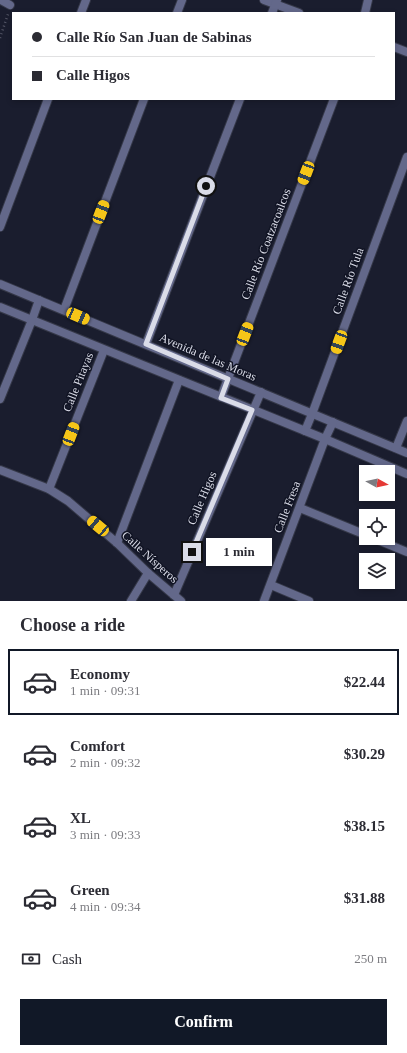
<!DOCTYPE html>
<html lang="en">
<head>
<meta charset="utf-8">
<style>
	:root { --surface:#fff; --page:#f2f2f3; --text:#2b2b33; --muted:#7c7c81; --line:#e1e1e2; --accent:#111827 }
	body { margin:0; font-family:"Times New Roman",serif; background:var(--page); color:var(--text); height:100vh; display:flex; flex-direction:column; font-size:15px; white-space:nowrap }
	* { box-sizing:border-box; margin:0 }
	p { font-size:13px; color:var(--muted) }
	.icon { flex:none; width:22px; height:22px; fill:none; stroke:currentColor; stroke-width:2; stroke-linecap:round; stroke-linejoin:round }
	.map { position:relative; height:601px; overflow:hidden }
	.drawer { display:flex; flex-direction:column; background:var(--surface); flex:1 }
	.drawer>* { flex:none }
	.hud { position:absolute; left:12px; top:12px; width:383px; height:88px; border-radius:0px; box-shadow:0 2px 6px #0003; display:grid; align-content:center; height:88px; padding:0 20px; background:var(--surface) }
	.needle { width:26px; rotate:98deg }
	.tools { position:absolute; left:359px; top:465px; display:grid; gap:8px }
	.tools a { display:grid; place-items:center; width:36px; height:36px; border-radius:0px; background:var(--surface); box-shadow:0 2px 6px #0003; font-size:20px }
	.end { position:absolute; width:18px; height:18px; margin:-9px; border:5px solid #dadce8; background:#111; box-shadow:0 0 0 2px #111 }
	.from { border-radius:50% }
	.bubble { position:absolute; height:28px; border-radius:0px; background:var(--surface); box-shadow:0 2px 6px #0003; font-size:13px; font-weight:700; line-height:28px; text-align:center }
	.car { position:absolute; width:12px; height:24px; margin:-12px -6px; border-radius:5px; box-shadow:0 0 3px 1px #0007; background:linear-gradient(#f5c518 24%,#345 0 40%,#f5c518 0 76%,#345 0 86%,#f5c518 0) }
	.hud b { display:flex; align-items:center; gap:14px; height:38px; font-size:15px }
	.hud b+b { border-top:1px solid var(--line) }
	.hud i { width:10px; height:10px; background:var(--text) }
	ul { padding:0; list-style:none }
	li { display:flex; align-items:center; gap:12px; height:66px; margin:0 8px 6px; padding:0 12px; border:2px solid transparent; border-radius:0px }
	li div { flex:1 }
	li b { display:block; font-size:15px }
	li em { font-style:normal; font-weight:700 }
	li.selected { border-color:var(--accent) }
	li>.icon { width:36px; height:36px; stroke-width:1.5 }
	h2 { padding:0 20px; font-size:18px; line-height:48px }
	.pay { display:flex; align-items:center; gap:10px; height:44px; padding:0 20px; font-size:15px }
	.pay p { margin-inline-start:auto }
	.primary-button { display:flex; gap:8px; margin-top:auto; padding:8px 20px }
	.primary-button a { flex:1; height:46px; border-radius:0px; background:var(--accent); color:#fff; font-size:16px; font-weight:700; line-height:46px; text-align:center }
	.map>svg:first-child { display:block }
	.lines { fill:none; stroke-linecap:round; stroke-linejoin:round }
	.street-casing { stroke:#353848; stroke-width:10 }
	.path { stroke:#545666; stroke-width:2.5; stroke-dasharray:1 3; stroke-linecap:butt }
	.street { stroke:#63688a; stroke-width:8 }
	.route { stroke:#dadce8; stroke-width:5 }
	.labels { text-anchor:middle; stroke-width:3; stroke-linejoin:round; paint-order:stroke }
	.street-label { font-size:12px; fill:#dadce8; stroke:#111424 }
</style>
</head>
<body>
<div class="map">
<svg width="407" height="601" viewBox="0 0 407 601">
	<rect width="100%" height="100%" fill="#1a1d2e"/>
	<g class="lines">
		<g class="street-casing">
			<g id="street">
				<path d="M1,0L10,5"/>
				<path d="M264,0L299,13"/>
				<path d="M81,13L86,0"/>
				<path d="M177,13L182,0"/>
				<path d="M272,13L277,0"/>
				<path d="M365,13L368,0"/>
				<path d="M394,47L407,52"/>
				<path d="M0,227L48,99"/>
				<path d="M0,284L407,453"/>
				<path d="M0,307L325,439L407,474"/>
				<path d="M64,310L144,99"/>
				<path d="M146,344L240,99"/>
				<path d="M221,397L334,99"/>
				<path d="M0,399L32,320L39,300"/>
				<path d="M305,431L312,414L407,157"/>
				<path d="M396,448L407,421"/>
				<path d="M0,470L49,489L68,501L117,543L148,573L181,601"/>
				<path d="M49,489L104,350"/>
				<path d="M300,508L366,535"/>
				<path d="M373,538L407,552"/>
				<path d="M117,543L179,380"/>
				<path d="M271,585L309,601"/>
				<path d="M174,595L261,392"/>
				<path d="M131,601L148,573"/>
				<path d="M264,601L325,439L333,422"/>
			</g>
		</g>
		<path class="path" d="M0,38L8,14"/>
		<use href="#street" class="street"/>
	</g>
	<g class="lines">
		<path class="route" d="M192,552L252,410L221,398L228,379L146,344L206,186"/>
	</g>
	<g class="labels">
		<g class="street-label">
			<text transform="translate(266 244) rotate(-69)" y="4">Calle Río Coatzacoalcos</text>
			<text transform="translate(348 281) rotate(-70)" y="4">Calle Río Tula</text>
			<text transform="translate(208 357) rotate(23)" y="4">Avenida de las Moras</text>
			<text transform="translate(78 382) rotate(-68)" y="4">Calle Pitayas</text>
			<text transform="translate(202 498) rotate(-67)" y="4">Calle Higos</text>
			<text transform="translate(287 507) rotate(-69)" y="4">Calle Fresa</text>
			<text transform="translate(150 557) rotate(42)" y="4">Calle Nísperos</text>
		</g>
	</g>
</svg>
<div class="tools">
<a><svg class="needle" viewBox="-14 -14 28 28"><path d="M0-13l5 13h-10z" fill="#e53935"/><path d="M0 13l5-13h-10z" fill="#7c7c81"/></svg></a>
<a><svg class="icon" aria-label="locate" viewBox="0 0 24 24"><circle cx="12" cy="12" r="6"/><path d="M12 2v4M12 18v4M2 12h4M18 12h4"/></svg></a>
<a><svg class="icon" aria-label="layers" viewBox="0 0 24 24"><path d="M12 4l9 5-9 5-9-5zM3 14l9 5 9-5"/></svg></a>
</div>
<i class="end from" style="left:206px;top:186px"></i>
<i class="end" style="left:192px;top:552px"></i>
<div class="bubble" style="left:206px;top:538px;width:66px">1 min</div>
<i class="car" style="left:306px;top:173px;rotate:201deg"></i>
<i class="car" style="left:101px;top:212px;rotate:21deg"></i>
<i class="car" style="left:78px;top:316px;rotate:113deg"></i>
<i class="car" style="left:245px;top:334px;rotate:21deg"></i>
<i class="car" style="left:339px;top:342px;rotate:200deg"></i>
<i class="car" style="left:71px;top:434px;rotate:21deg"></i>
<i class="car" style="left:98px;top:526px;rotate:310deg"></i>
<div class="hud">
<b><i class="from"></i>Calle Río San Juan de Sabinas</b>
<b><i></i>Calle Higos</b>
</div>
</div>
<section class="drawer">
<h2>Choose a ride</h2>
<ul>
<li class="selected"><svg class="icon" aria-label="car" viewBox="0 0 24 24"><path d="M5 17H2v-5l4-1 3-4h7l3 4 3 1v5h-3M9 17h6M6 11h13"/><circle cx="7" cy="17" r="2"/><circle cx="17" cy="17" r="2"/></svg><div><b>Economy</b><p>1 min · 09:31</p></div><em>$22.44</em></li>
<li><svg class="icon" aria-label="car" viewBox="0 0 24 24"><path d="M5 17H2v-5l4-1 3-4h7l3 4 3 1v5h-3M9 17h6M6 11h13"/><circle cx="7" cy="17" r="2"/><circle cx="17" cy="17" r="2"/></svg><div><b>Comfort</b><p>2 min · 09:32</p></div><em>$30.29</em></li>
<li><svg class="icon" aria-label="car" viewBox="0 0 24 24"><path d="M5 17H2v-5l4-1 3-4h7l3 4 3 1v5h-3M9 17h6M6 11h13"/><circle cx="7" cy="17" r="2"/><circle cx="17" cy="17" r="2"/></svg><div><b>XL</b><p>3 min · 09:33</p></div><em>$38.15</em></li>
<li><svg class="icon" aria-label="car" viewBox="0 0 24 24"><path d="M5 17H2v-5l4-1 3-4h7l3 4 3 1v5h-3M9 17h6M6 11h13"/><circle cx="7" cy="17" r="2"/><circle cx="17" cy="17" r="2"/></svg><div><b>Green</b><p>4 min · 09:34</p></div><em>$31.88</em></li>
</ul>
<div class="pay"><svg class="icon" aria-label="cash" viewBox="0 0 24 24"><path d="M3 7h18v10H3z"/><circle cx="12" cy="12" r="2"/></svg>Cash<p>250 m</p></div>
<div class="primary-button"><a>Confirm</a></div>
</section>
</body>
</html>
